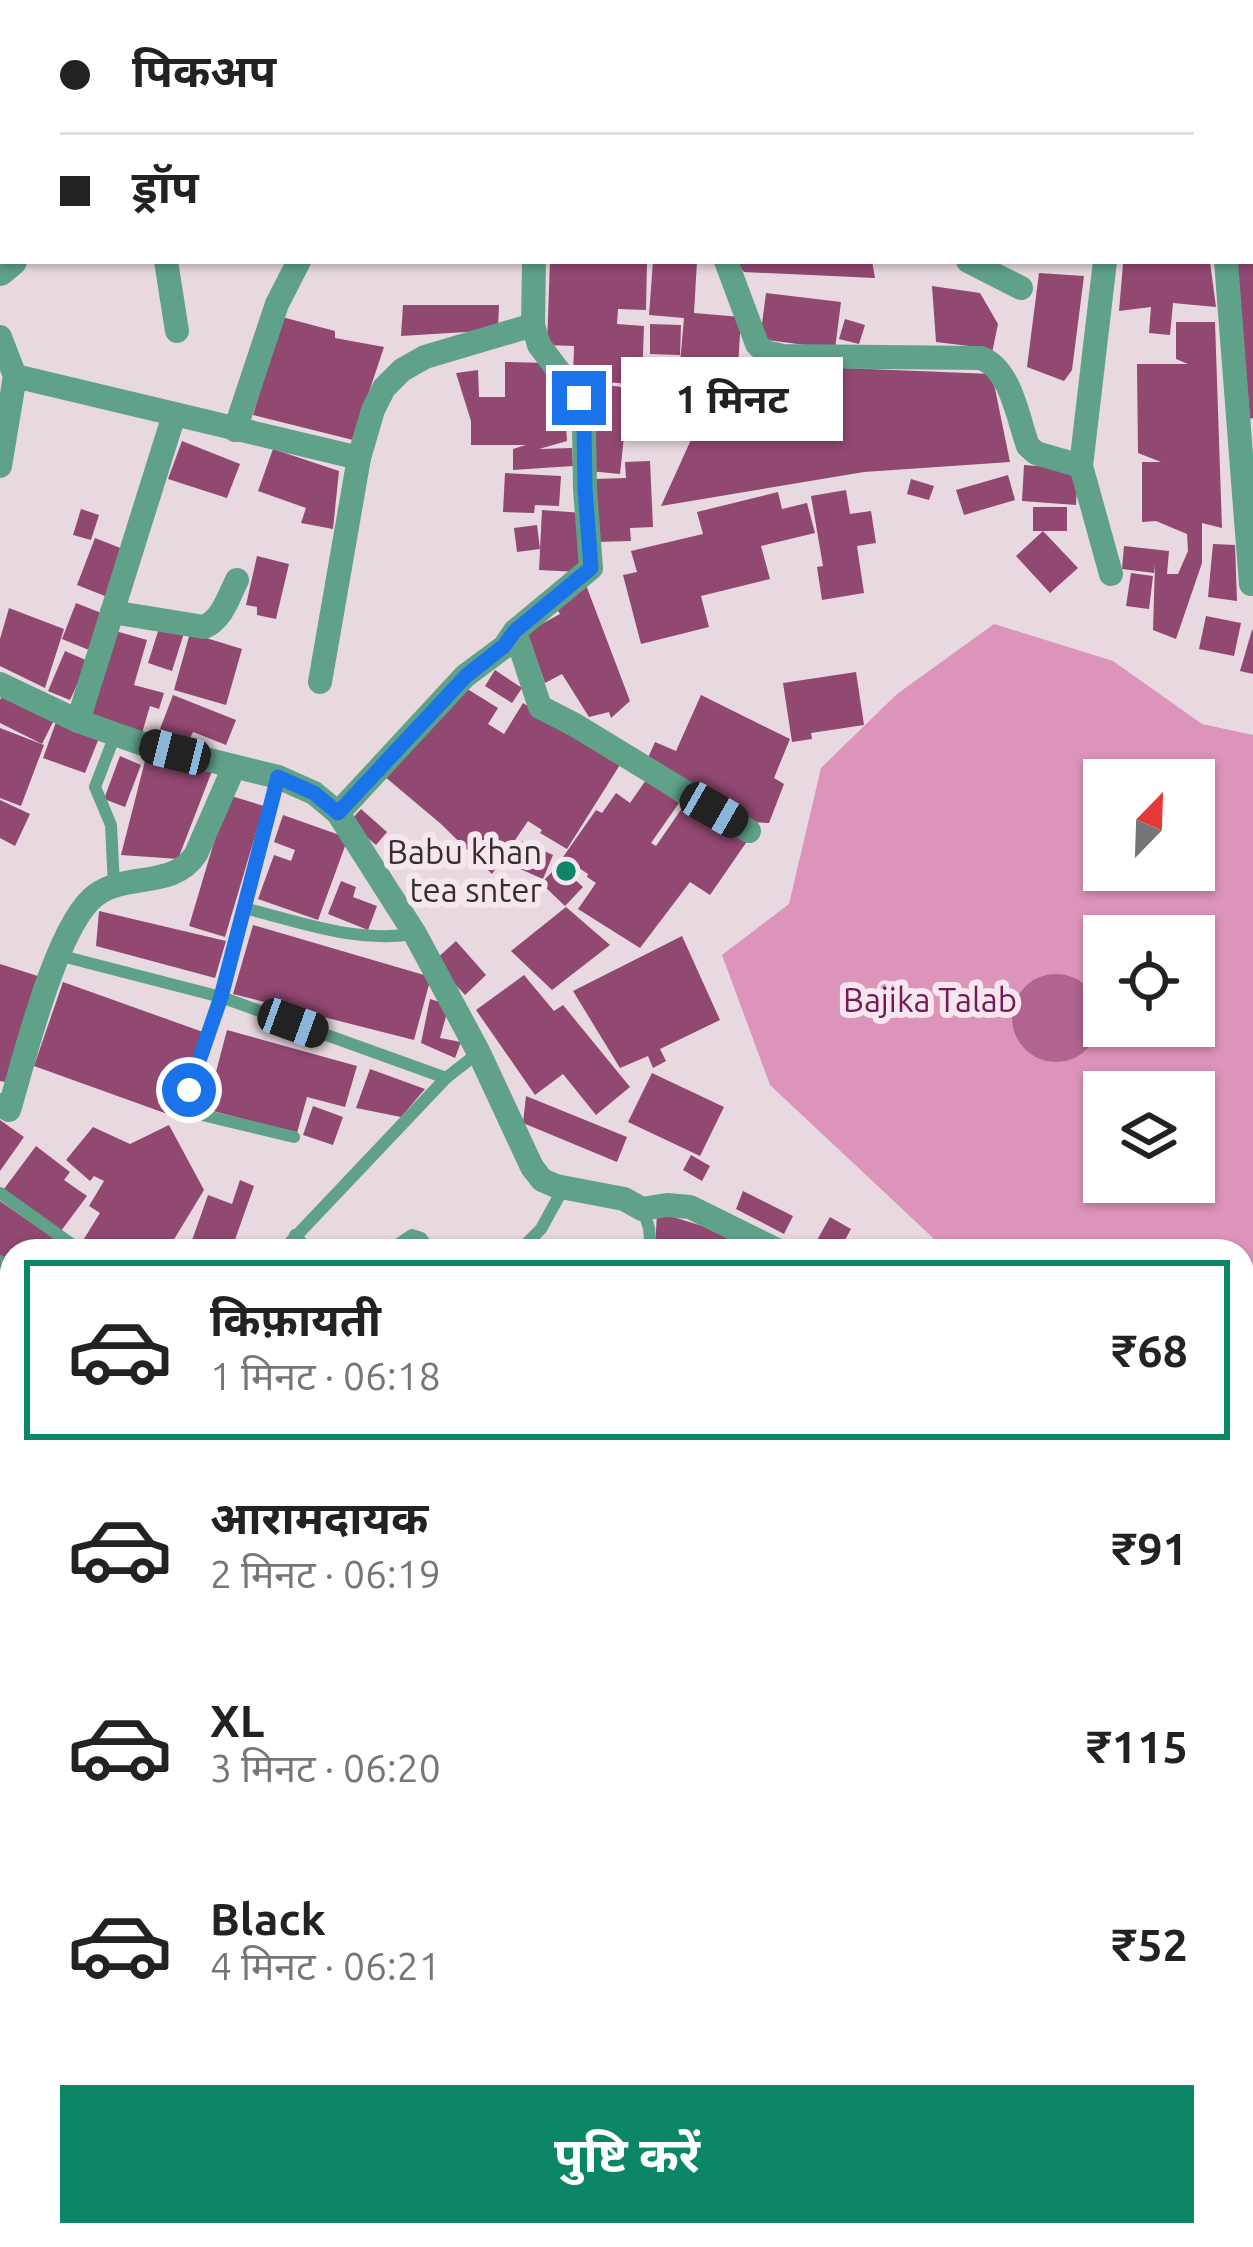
<!DOCTYPE html>
<html lang="hi">
<head>
<meta charset="utf-8">
<style>
	:root { --surface:#fff; --page:#f6f6f6; --text:#222; --muted:#767676; --line:#e0e0e0; --accent:#0b8667 }
	body { margin:0; font-family:Ubuntu,"Noto Sans Devanagari",sans-serif; background:var(--page); color:var(--text); height:100vh; display:flex; flex-direction:column; font-size:45px; white-space:nowrap }
	* { box-sizing:border-box; margin:0 }
	p { font-size:39px; color:var(--muted) }
	.icon { flex:none; width:66px; height:66px; fill:none; stroke:currentColor; stroke-width:2; stroke-linecap:round; stroke-linejoin:round }
	.map { position:relative; flex:1; overflow:hidden }
	.panel { position:absolute; left:0px; top:1239px; width:1254px; height:1008px; display:flex; flex-direction:column; background:var(--surface); border-radius:36px 36px 0 0; box-shadow:0 3px 9px #0004 }
	.panel>* { flex:none }
	.hud { position:absolute; left:0px; top:0px; width:1254px; height:264px; box-shadow:0 3px 9px #0004; display:grid; align-content:center; height:264px; padding:0 60px; background:var(--surface) }
	.needle { width:78px; rotate:23deg }
	.tools { position:absolute; left:1083px; top:759px; display:grid; gap:24px }
	.tools a { display:grid; place-items:center; width:132px; height:132px; border-radius:0px; background:var(--surface); box-shadow:0 3px 9px #0004; font-size:60px }
	.end { position:absolute; width:54px; height:54px; margin:-27px; border:15px solid #1a73e8; background:#fff; box-shadow:0 0 0 6px #fff }
	.from { border-radius:50% }
	.bubble { position:absolute; height:84px; border-radius:0px; background:var(--surface); box-shadow:0 3px 9px #0004; font-size:39px; font-weight:700; line-height:84px; text-align:center }
	.car { position:absolute; width:36px; height:72px; margin:-36px -18px; border-radius:15px; box-shadow:0 0 9px 3px #0007; background:linear-gradient(#222 24%,#8ab4d8 0 40%,#222 0 76%,#8ab4d8 0 86%,#222 0) }
	.hud b { display:flex; align-items:center; gap:42px; height:114px; font-size:45px }
	.hud b+b { border-top:3px solid var(--line) }
	.hud i { width:30px; height:30px; background:var(--text) }
	ul { padding:21px 0 0; list-style:none }
	li { display:flex; align-items:center; gap:36px; height:180px; margin:0 24px 18px; padding:0 36px; border:6px solid transparent; border-radius:0px }
	li div { flex:1 }
	li b { display:block; font-size:45px }
	li em { font-style:normal; font-weight:700 }
	li.selected { border-color:var(--accent) }
	li>.icon { width:108px; height:108px; stroke-width:1.5 }
	.primary-button { display:flex; gap:24px; margin-top:auto; padding:24px 60px }
	.primary-button a { flex:1; height:138px; border-radius:0px; background:var(--accent); color:#fff; font-size:48px; font-weight:700; line-height:138px; text-align:center }
	.map>svg:first-child { display:block }
	.green { fill:#dc94ba; fill-rule:evenodd }
	.water { fill:#b1648f }
	.building { fill:#914871 }
	.lines { fill:none; stroke-linecap:round; stroke-linejoin:round }
	.service { stroke:#5fa189; stroke-width:12 }
	.minor { stroke:#5fa189; stroke-width:24 }
	.tertiary { stroke:#5fa189; stroke-width:30 }
	.route { stroke:#1a73e8; stroke-width:15 }
	.poi-dot { fill:#0b8667; stroke:#f6e6ee; stroke-width:4.5 }
	.labels { text-anchor:middle; stroke-width:12; stroke-linejoin:round; paint-order:stroke }
	.poi-label { font-size:33px; fill:#352f32; stroke:#f6e6ee; text-anchor:end }
	.park-label { font-size:33px; fill:#771954; stroke:#f6e6ee }
</style>
</head>
<body>
<div class="map">
<svg width="1253" height="2247" viewBox="0 0 1253 2247">
	<rect width="100%" height="100%" fill="#e8d9e0"/>
	<path class="green" d="M994,624L1113,661L1202,724L1253,735V1369L1242,1374V1251H947L770,1085L722,955L789,904L821,768L897,694ZM1104,780H1194V870H1104ZM1104,936H1194V1026H1104ZM1104,1092H1194V1182H1104Z"/>
	<circle class="water" cx="1056" cy="1018" r="44"/>
	<g class="building">
		<path d="M550,261H647L646,310L618,309L617,324L644,326L642,384L573,381L574,346L547,345Z"/>
		<path d="M653,261H697L694,313L741,317L738,368L680,363L684,318L649,315Z"/>
		<path d="M735,261H872L875,278L744,272Z"/>
		<path d="M1236,261L1253,262V418L1250,419Z"/>
		<path d="M1210,262L1216,307L1173,303L1170,335L1149,333L1151,307L1119,311L1123,264Z"/>
		<path d="M1039,273L1084,276L1072,370L1064,381L1027,367Z"/>
		<path d="M932,286L980,293L998,324L991,358L969,346L936,342Z"/>
		<path d="M766,293L841,302L835,349L760,339Z"/>
		<path d="M403,305H499L498,330L401,336Z"/>
		<path d="M282,317L335,331V338L384,347L353,440L253,415Z"/>
		<path d="M845,319L865,325L859,344L839,339Z"/>
		<path d="M1176,322H1215L1222,528L1202,523V563L1176,639L1153,630L1155,564L1154,573L1122,569L1124,546L1169,551L1167,574H1178L1188,551L1187,534L1156,521L1142,522V462H1161L1138,453L1137,364H1188L1176,359Z"/>
		<path d="M650,324L681,325L680,355L650,354Z"/>
		<path d="M505,362L549,363L566,425L567,441L539,449L572,448L573,466L513,470V449L526,445H471V421L456,373L478,370L479,397H505Z"/>
		<path d="M769,365L992,374L1010,462L864,472L661,506L704,411L804,413L807,385L796,384L794,403L765,401Z"/>
		<path d="M651,366L686,369L684,385L649,382Z"/>
		<path d="M694,375L748,378L747,405L693,402Z"/>
		<path d="M598,384L645,390L641,428L625,427L620,474L589,471Z"/>
		<path d="M670,399L693,400L691,431L669,430Z"/>
		<path d="M182,441L240,464L227,498L168,479Z"/>
		<path d="M273,449L339,471L333,529L301,523L306,508L258,491Z"/>
		<path d="M650,461L653,527L630,528L631,541L596,542L593,479L626,478L625,462Z"/>
		<path d="M1024,465L1078,469L1076,505L1022,501Z"/>
		<path d="M505,473L561,476L559,506L535,505L534,513L503,512Z"/>
		<path d="M1008,475L1015,500L964,515L956,490Z"/>
		<path d="M911,479L934,486L929,500L907,494Z"/>
		<path d="M846,490L850,514L871,511L876,543L857,546L864,593L822,600L817,567L823,566L811,496Z"/>
		<path d="M778,492L782,509L807,503L815,533L761,546L770,579L701,596L709,627L641,644L623,575L637,572L631,551L703,534L697,512Z"/>
		<path d="M1033,507H1067V531H1043L1078,568L1050,593L1016,556L1043,531H1033Z"/>
		<path d="M81,509L99,515L91,540L73,535Z"/>
		<path d="M542,510L583,513L579,572L539,570Z"/>
		<path d="M537,525L540,549L517,552L514,528Z"/>
		<path d="M95,538L128,551L110,598L77,585Z"/>
		<path d="M1213,544L1235,545L1237,601L1208,597Z"/>
		<path d="M257,556L289,564L276,619L257,615V607L246,605Z"/>
		<path d="M1131,573L1153,576L1149,609L1126,606Z"/>
		<path d="M586,585L630,701L611,718L609,712L589,717L562,674L545,683L527,632L560,614L553,602Z"/>
		<path d="M76,603L109,616L94,652L62,639Z"/>
		<path d="M9,608L64,629L45,688L0,666V639Z"/>
		<path d="M1206,616L1241,623L1234,656L1199,649Z"/>
		<path d="M160,625L184,633L172,671L148,663Z"/>
		<path d="M112,630L147,640L134,685L164,693L159,709L150,706L142,733L87,718Z"/>
		<path d="M1252,630H1253V674L1240,671Z"/>
		<path d="M190,633L242,649L226,705L174,690Z"/>
		<path d="M65,651L88,661L70,700L48,691Z"/>
		<path d="M495,670L522,688L512,703L485,686Z"/>
		<path d="M856,672L864,725L811,733L812,739L792,742L783,683Z"/>
		<path d="M461,685L498,708L488,724L504,734L523,703L593,747L623,760L567,849L540,833L542,830L528,821L492,874L441,824L384,776Z"/>
		<path d="M4,692L55,718L42,744L0,723V700Z"/>
		<path d="M173,695L236,720L226,745L193,732L189,740L160,729Z"/>
		<path d="M701,695L790,739L774,778L784,784L769,823L750,822L647,760L655,742L676,751Z"/>
		<path d="M56,722L99,738L85,773L43,758Z"/>
		<path d="M0,728L44,745L21,806L0,798Z"/>
		<path d="M147,753L212,771L178,859L121,855Z"/>
		<path d="M120,756L141,765L125,807L104,799Z"/>
		<path d="M646,780L679,803L651,843L656,846L687,801L750,837L710,895L690,882L640,948L578,909L596,883L587,877L588,874L563,857L596,810L602,813L616,793L630,803Z"/>
		<path d="M228,795L264,806L225,937L189,926Z"/>
		<path d="M0,800L30,814L15,846L0,838Z"/>
		<path d="M361,809L387,832L376,845L349,822Z"/>
		<path d="M283,815L348,838L318,920L258,899L274,855L291,861L295,850L274,842Z"/>
		<path d="M522,841L553,855L543,879L511,865Z"/>
		<path d="M559,865L583,887L565,906L541,883Z"/>
		<path d="M341,881L356,887L353,897L377,906L368,930L328,914Z"/>
		<path d="M566,907L610,945L552,990L511,951Z"/>
		<path d="M99,911L226,941L215,978L96,946Z"/>
		<path d="M253,925L431,977L414,1040L233,994Z"/>
		<path d="M682,936L720,1020L660,1049L666,1061L653,1068L648,1056L620,1068L573,991Z"/>
		<path d="M456,941L486,975L465,995L434,961Z"/>
		<path d="M0,964L41,977L5,1082L0,1081Z"/>
		<path d="M524,975L554,1011L563,1005L630,1087L596,1115L563,1074L535,1095L476,1010Z"/>
		<path d="M63,982L203,1032L173,1116L34,1066Z"/>
		<path d="M430,999L449,1005L440,1038L461,1042L455,1058L421,1043Z"/>
		<path d="M227,1030L357,1066L345,1107L307,1097L297,1133L201,1108L209,1069L216,1072Z"/>
		<path d="M370,1069L425,1089L401,1117L356,1108Z"/>
		<path d="M652,1073L724,1107L700,1156L628,1122Z"/>
		<path d="M526,1096L627,1137L617,1162L523,1123Z"/>
		<path d="M313,1106L343,1117L333,1145L303,1135Z"/>
		<path d="M0,1120L24,1137L0,1171Z"/>
		<path d="M169,1125L204,1190L173,1241L171,1240L163,1251H93L82,1242L100,1213L89,1206L104,1181L94,1176L90,1181L66,1160L93,1127L130,1144Z"/>
		<path d="M36,1146L70,1172L64,1180L87,1196L61,1231L4,1189Z"/>
		<path d="M691,1155L710,1166L702,1181L683,1170Z"/>
		<path d="M240,1180L254,1186L231,1251H205L190,1246L208,1195L232,1204Z"/>
		<path d="M743,1191L793,1216L784,1234L736,1209Z"/>
		<path d="M0,1201L72,1251H12V1264L0,1256Z"/>
		<path d="M657,1212L712,1229L764,1251H655Z"/>
		<path d="M830,1217L851,1229L839,1251H817L812,1249Z"/>
		<path d="M0,1273L12,1282V1307L0,1323Z"/>
		<path d="M12,1315V1356L0,1347V1332Z"/>
		<path d="M0,1368L12,1377V1430L5,1425L0,1433Z"/>
		<path d="M1242,1530L1253,1531V1572L1242,1571Z"/>
		<path d="M0,1559L12,1567V1690L0,1682Z"/>
		<path d="M1248,1610L1253,1612V1659H1250L1244,1683L1242,1611Z"/>
		<path d="M0,1787L12,1791V1928L0,1931Z"/>
		<path d="M1253,1891V1925L1246,1929L1242,1919V1896Z"/>
		<path d="M9,1944L12,2018L0,2019V1945Z"/>
		<path d="M1253,1975V2005L1242,2009V1980Z"/>
		<path d="M1253,2020V2131H1252L1242,2099V2024Z"/>
		<path d="M0,2145L12,2146V2174L0,2173Z"/>
		<path d="M1242,2153L1253,2186V2214L1242,2217Z"/>
		<path d="M0,2177L12,2179V2220L0,2219Z"/>
		<path d="M1253,2223V2247H1017V2235H1242V2225Z"/>
		<path d="M32,2235H67L66,2244L31,2239Z"/>
		<path d="M73,2235H211L206,2247H72Z"/>
		<path d="M834,2235H887L891,2247H839Z"/>
		<path d="M971,2235H1005L1013,2247H943Z"/>
	</g>
	<g class="lines">
		<g class="service">
			<path d="M277,778L221,997L185,1101L189,1111L194,1113L294,1137"/>
			<path d="M114,886L111,825L95,787L115,735"/>
			<path d="M244,908C300,922 355,943 413,934"/>
			<path d="M58,955L221,997L446,1078"/>
			<path d="M0,1193L81,1251"/>
			<path d="M643,1210L649,1228L651,1251"/>
			<path d="M295,1235L309,1251"/>
			<path d="M282,1251L446,1078L478,1053"/>
			<path d="M388,1251L412,1235L421,1238L431,1251"/>
			<path d="M519,1251L541,1229L564,1187"/>
			<path d="M0,1261L12,1270"/>
			<path d="M0,1351L12,1360"/>
			<path d="M0,1690L12,1698"/>
			<path d="M0,1938L12,1935"/>
		</g>
		<g class="minor">
			<path d="M360,0V3"/>
			<path d="M605,0L606,3"/>
			<path d="M1209,0V3"/>
			<path d="M902,3L903,0"/>
			<path d="M1128,3V0"/>
			<path d="M0,141L3,140"/>
			<path d="M1251,246H1253"/>
			<path d="M166,261L177,331"/>
			<path d="M726,261L757,344L765,352L783,356L981,358C1011,369 1018,419 1028,446L1036,453L1081,466L1111,574"/>
			<path d="M968,261L1021,288"/>
			<path d="M1226,261L1251,584H1253"/>
			<path d="M0,337L15,376L0,466"/>
			<path d="M15,376L359,458"/>
			<path d="M235,430L277,304L299,261"/>
			<path d="M1081,466L1105,261"/>
			<path d="M112,612L204,627C222,620 229,596 237,580"/>
			<path d="M515,631L540,707L575,725L749,831"/>
			<path d="M320,682L359,458L373,410L384,388L402,370L425,357L533,325"/>
			<path d="M0,684L78,721L140,743L278,777L314,793L338,813L465,676L504,647L515,631L591,568L585,489L584,426L579,398L539,345L533,325L534,261"/>
			<path d="M78,721L174,415"/>
			<path d="M338,813L415,934L479,1053L532,1167L542,1180L556,1186L624,1199L642,1209L667,1205L690,1207L779,1251"/>
			<path d="M0,1105L9,1110C24,1060 57,923 96,895C128,872 173,889 196,854L234,767"/>
			<path d="M1242,1442L1253,1414"/>
			<path d="M1242,1941L1253,1936"/>
			<path d="M1242,2140L1253,2171"/>
			<path d="M906,2240L918,2235"/>
			<path d="M751,2245L752,2247"/>
			<path d="M243,2247L245,2244"/>
		</g>
		<g class="tertiary">
			<path d="M564,3L573,0"/>
			<path d="M0,271L12,261"/>
		</g>
	</g>
	<g class="lines">
		<path class="route" d="M189,1090L221,997L278,777L314,793L338,813L466,676L504,646L515,631L591,568L585,489L584,427L579,398"/>
	</g>
	<circle class="poi-dot" cx="566" cy="871" r="12"/>
	<g class="labels">
		<g class="poi-label">
			<text x="542" y="864">Babu khan<tspan x="542" dy="38">tea snter</tspan></text>
		</g>
		<g class="park-label">
			<text x="930" y="1012">Bajika Talab</text>
		</g>
	</g>
</svg>
<div class="tools">
<a><svg class="needle" viewBox="-14 -14 28 28"><path d="M0-13l5 13h-10z" fill="#e53935"/><path d="M0 13l5-13h-10z" fill="#767676"/></svg></a>
<a><svg class="icon" aria-label="locate" viewBox="0 0 24 24"><circle cx="12" cy="12" r="6"/><path d="M12 2v4M12 18v4M2 12h4M18 12h4"/></svg></a>
<a><svg class="icon" aria-label="layers" viewBox="0 0 24 24"><path d="M12 4l9 5-9 5-9-5zM3 14l9 5 9-5"/></svg></a>
</div>
<i class="end from" style="left:189px;top:1090px"></i>
<i class="end" style="left:579px;top:398px"></i>
<div class="bubble" style="left:621px;top:357px;width:222px">1 मिनट</div>
<i class="car" style="left:175px;top:752px;rotate:284deg"></i>
<i class="car" style="left:714px;top:810px;rotate:120deg"></i>
<i class="car" style="left:293px;top:1023px;rotate:110deg"></i>
<div class="hud">
<b><i class="from"></i>पिकअप</b>
<b><i></i>ड्रॉप</b>
</div>
<section class="panel">
<ul>
<li class="selected"><svg class="icon" aria-label="car" viewBox="0 0 24 24"><path d="M5 17H2v-5l4-1 3-4h7l3 4 3 1v5h-3M9 17h6M6 11h13"/><circle cx="7" cy="17" r="2"/><circle cx="17" cy="17" r="2"/></svg><div><b>किफ़ायती</b><p>1 मिनट · 06:18</p></div><em>₹68</em></li>
<li><svg class="icon" aria-label="car" viewBox="0 0 24 24"><path d="M5 17H2v-5l4-1 3-4h7l3 4 3 1v5h-3M9 17h6M6 11h13"/><circle cx="7" cy="17" r="2"/><circle cx="17" cy="17" r="2"/></svg><div><b>आरामदायक</b><p>2 मिनट · 06:19</p></div><em>₹91</em></li>
<li><svg class="icon" aria-label="car" viewBox="0 0 24 24"><path d="M5 17H2v-5l4-1 3-4h7l3 4 3 1v5h-3M9 17h6M6 11h13"/><circle cx="7" cy="17" r="2"/><circle cx="17" cy="17" r="2"/></svg><div><b>XL</b><p>3 मिनट · 06:20</p></div><em>₹115</em></li>
<li><svg class="icon" aria-label="car" viewBox="0 0 24 24"><path d="M5 17H2v-5l4-1 3-4h7l3 4 3 1v5h-3M9 17h6M6 11h13"/><circle cx="7" cy="17" r="2"/><circle cx="17" cy="17" r="2"/></svg><div><b>Black</b><p>4 मिनट · 06:21</p></div><em>₹52</em></li>
</ul>
<div class="primary-button"><a>पुष्टि करें</a></div>
</section>
</div>
</body>
</html>
